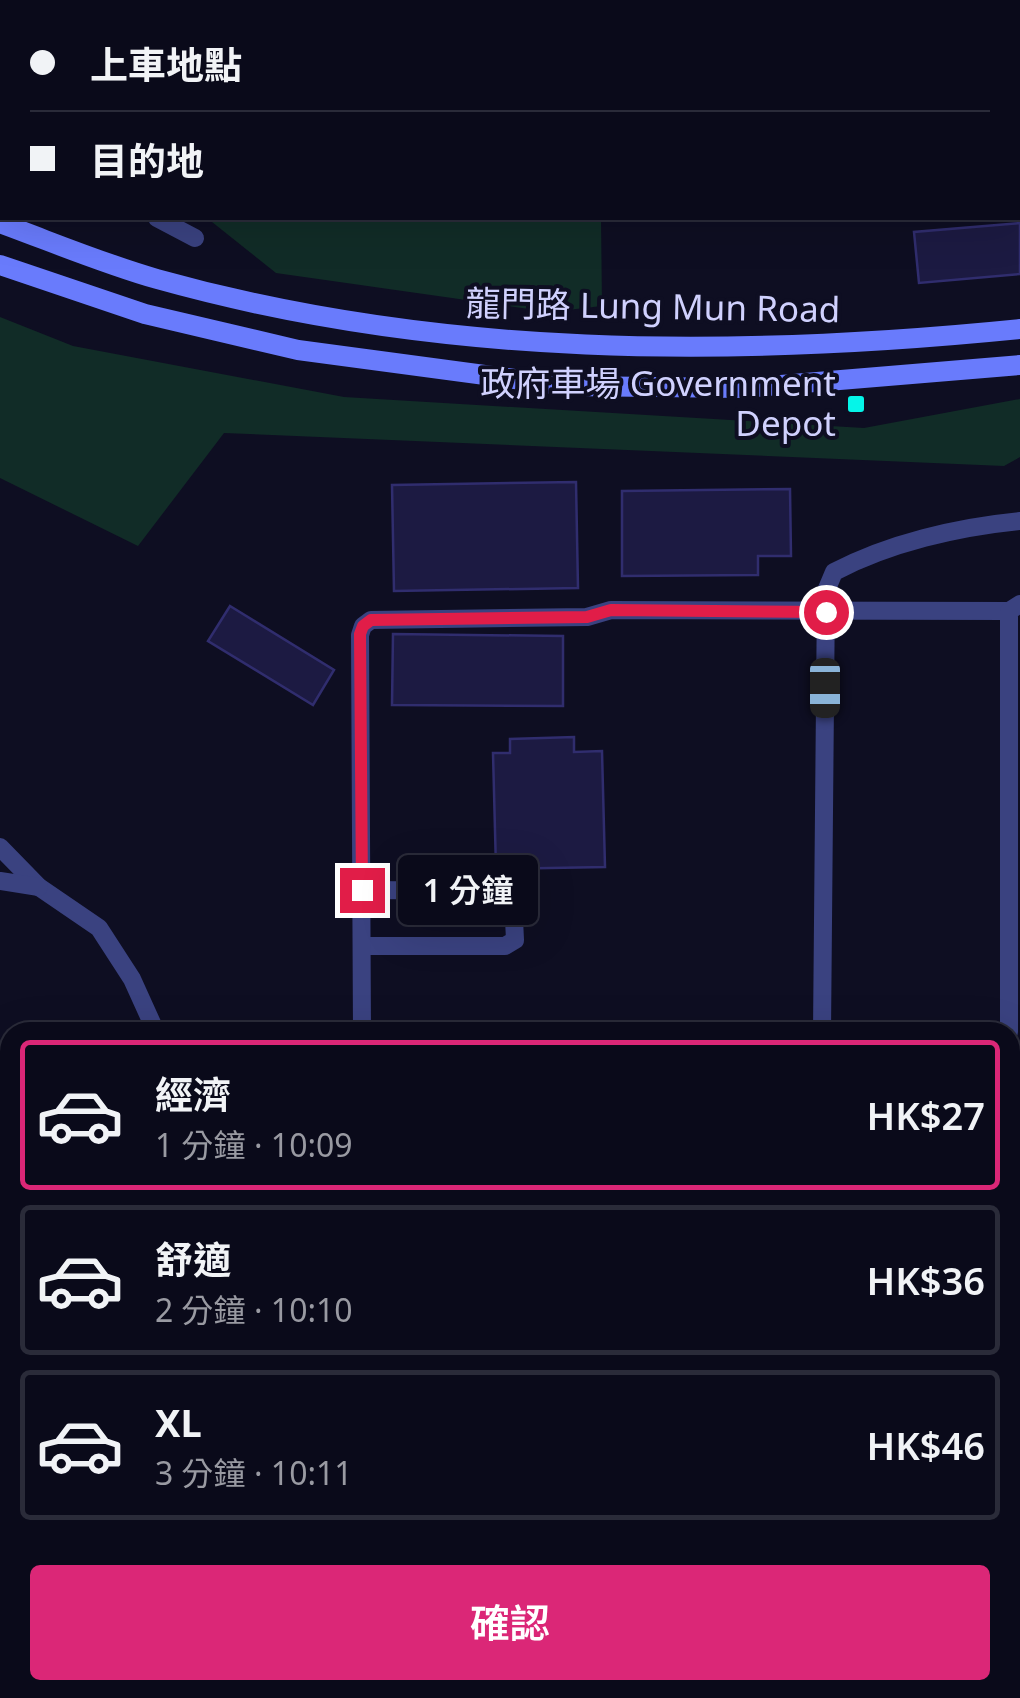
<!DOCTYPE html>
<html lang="zh-TW">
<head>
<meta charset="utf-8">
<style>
	:root { --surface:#0a0a1a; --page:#181827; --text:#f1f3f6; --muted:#999aa2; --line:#2a2b39; --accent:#db2777 }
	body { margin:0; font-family:"Noto Sans","Noto Sans TC",sans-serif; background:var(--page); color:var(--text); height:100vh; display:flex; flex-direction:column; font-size:38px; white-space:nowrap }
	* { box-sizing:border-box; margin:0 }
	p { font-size:32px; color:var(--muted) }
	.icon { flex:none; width:55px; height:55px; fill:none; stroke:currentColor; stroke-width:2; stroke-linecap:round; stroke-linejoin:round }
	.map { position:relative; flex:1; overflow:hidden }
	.panel { position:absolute; left:0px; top:1022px; width:1020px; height:678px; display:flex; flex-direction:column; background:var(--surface); border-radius:30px 30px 0 0; box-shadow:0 10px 40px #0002,0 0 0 2px var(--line) }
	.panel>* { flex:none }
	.banner { position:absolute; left:0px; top:0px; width:1020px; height:220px; box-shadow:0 10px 40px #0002,0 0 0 2px var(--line); display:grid; align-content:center; height:220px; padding:0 30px; background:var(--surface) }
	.end { position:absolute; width:45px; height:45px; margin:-22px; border:12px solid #e11d48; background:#fff; box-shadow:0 0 0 5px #fff }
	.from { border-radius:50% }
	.bubble { position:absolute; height:70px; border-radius:10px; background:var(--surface); box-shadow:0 10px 40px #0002,0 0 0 2px var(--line); font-size:32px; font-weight:600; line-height:70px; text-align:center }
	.car { position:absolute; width:30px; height:60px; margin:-30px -15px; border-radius:12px; box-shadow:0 0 8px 2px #0007; background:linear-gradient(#222 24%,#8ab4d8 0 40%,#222 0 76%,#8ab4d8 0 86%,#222 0) }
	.banner b { display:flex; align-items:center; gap:35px; height:95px; font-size:38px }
	.banner b+b { border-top:2px solid var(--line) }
	.banner i { width:25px; height:25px; background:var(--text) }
	ul { padding:18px 0 0; list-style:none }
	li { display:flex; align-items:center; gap:30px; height:150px; margin:0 20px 15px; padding:0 10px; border:5px solid var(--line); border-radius:10px }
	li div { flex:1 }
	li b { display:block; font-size:38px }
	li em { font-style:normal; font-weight:600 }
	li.selected { border-color:var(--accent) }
	li>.icon { width:90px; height:90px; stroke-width:1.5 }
	.primary-button { display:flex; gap:20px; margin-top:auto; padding:20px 30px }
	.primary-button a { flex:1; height:115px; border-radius:10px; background:var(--accent); color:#fff; font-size:40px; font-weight:600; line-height:115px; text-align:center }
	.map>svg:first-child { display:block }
	.green { fill:#112c27 }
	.water { fill:#0d2c47 }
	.building { fill:#1c1a42; stroke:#302d6e; stroke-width:2.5 }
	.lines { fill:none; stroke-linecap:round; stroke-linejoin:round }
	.lane { stroke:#3a4280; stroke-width:18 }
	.secondary { stroke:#697bfc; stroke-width:20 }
	.route { stroke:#e11d48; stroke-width:12 }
	.poi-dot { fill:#05f5e9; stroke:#0e0e22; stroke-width:4 }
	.labels { text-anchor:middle; stroke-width:8; stroke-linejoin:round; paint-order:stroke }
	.street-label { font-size:35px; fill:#d0d1fe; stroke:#0e0e22 }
	.poi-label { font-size:35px; fill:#d0d1fe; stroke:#0e0e22; text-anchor:end }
</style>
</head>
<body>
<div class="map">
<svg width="1020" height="1698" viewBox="0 0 1020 1698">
	<rect width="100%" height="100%" fill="#0e0e22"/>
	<g class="green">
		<path d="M0,0H598V2H2V87Z"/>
		<path d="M207,218H601L602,306L550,312L276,273Z"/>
		<path d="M0,317L73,346L344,397L864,428L1020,399V457L1004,466L224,433L138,546L0,478Z"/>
	</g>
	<path class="water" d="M0,1468L10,1473V1690H292L288,1698H0Z"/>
	<g class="building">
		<path d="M1020,223V274L919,283L914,232Z"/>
		<path d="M576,482L578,588L394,591L392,485Z"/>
		<path d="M790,489L791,556H758V575L622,576V491Z"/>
		<path d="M230,606L334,670L313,705L208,641Z"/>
		<path d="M393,634L563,636V706L392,705Z"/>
		<path d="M574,737V752L602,751L605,867L496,869L493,753H510V739Z"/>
	</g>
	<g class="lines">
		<g class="lane">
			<path d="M0,131L2,133"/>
			<path d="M157,218L195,238"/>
			<path d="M0,847L39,887L99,928L132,979L156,1032"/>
			<path d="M0,881L39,887"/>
			<path d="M362,890L509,891L513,898L515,940L505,946H362"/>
			<path d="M362,1032L360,635L363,626L371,620L587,617L611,610L1009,611"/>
			<path d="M822,1032L826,591L834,572C889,543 958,527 1020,521"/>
			<path d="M1009,1032V611L1020,604"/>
			<path d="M1010,1079H1020"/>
			<path d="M0,1105L10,1110"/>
			<path d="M1010,1130H1020"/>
			<path d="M1010,1247H1020"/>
			<path d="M0,1270L10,1247"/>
			<path d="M0,1347L10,1351"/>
			<path d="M1010,1535L1020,1539"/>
			<path d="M1010,1667L1020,1671"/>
			<path d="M537,1690L555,1698"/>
			<path d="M466,1698L470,1690"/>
			<path d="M895,1698L898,1690"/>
		</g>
		<g class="secondary">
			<path d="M0,223C52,242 104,264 157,279C439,358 731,358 1020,329"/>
			<path d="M0,265L145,314L298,350L567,386L744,388L1020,365"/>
		</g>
	</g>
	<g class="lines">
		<path class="route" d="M362,890L360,634L363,626L371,620L587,617L611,610L826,612"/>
	</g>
	<rect class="poi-dot" x="846" y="394" width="20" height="20" rx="5"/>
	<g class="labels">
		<g class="street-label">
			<text transform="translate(653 307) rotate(1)" y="12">龍門路 Lung Mun Road</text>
		</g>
		<g class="poi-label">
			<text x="836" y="396">政府車場 Government<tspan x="836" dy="40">Depot</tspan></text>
		</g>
	</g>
</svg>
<i class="end from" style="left:826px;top:612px"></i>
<i class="end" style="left:362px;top:890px"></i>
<div class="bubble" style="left:398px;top:855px;width:140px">1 分鐘</div>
<i class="car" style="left:825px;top:688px;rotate:180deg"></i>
<div class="banner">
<b><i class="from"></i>上車地點</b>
<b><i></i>目的地</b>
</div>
<section class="panel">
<ul>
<li class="selected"><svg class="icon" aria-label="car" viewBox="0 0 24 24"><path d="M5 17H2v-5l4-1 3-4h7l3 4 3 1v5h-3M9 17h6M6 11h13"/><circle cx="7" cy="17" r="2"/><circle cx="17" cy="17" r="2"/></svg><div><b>經濟</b><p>1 分鐘 · 10:09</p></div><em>HK$27</em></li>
<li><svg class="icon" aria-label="car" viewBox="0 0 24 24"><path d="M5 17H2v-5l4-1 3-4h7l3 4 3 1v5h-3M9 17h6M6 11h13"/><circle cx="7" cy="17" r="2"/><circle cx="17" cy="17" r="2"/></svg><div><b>舒適</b><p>2 分鐘 · 10:10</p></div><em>HK$36</em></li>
<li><svg class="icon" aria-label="car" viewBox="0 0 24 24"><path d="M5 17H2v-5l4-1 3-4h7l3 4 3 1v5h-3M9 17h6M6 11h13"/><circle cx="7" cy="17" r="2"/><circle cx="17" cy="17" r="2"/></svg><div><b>XL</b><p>3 分鐘 · 10:11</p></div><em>HK$46</em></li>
</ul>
<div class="primary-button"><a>確認</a></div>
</section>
</div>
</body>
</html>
